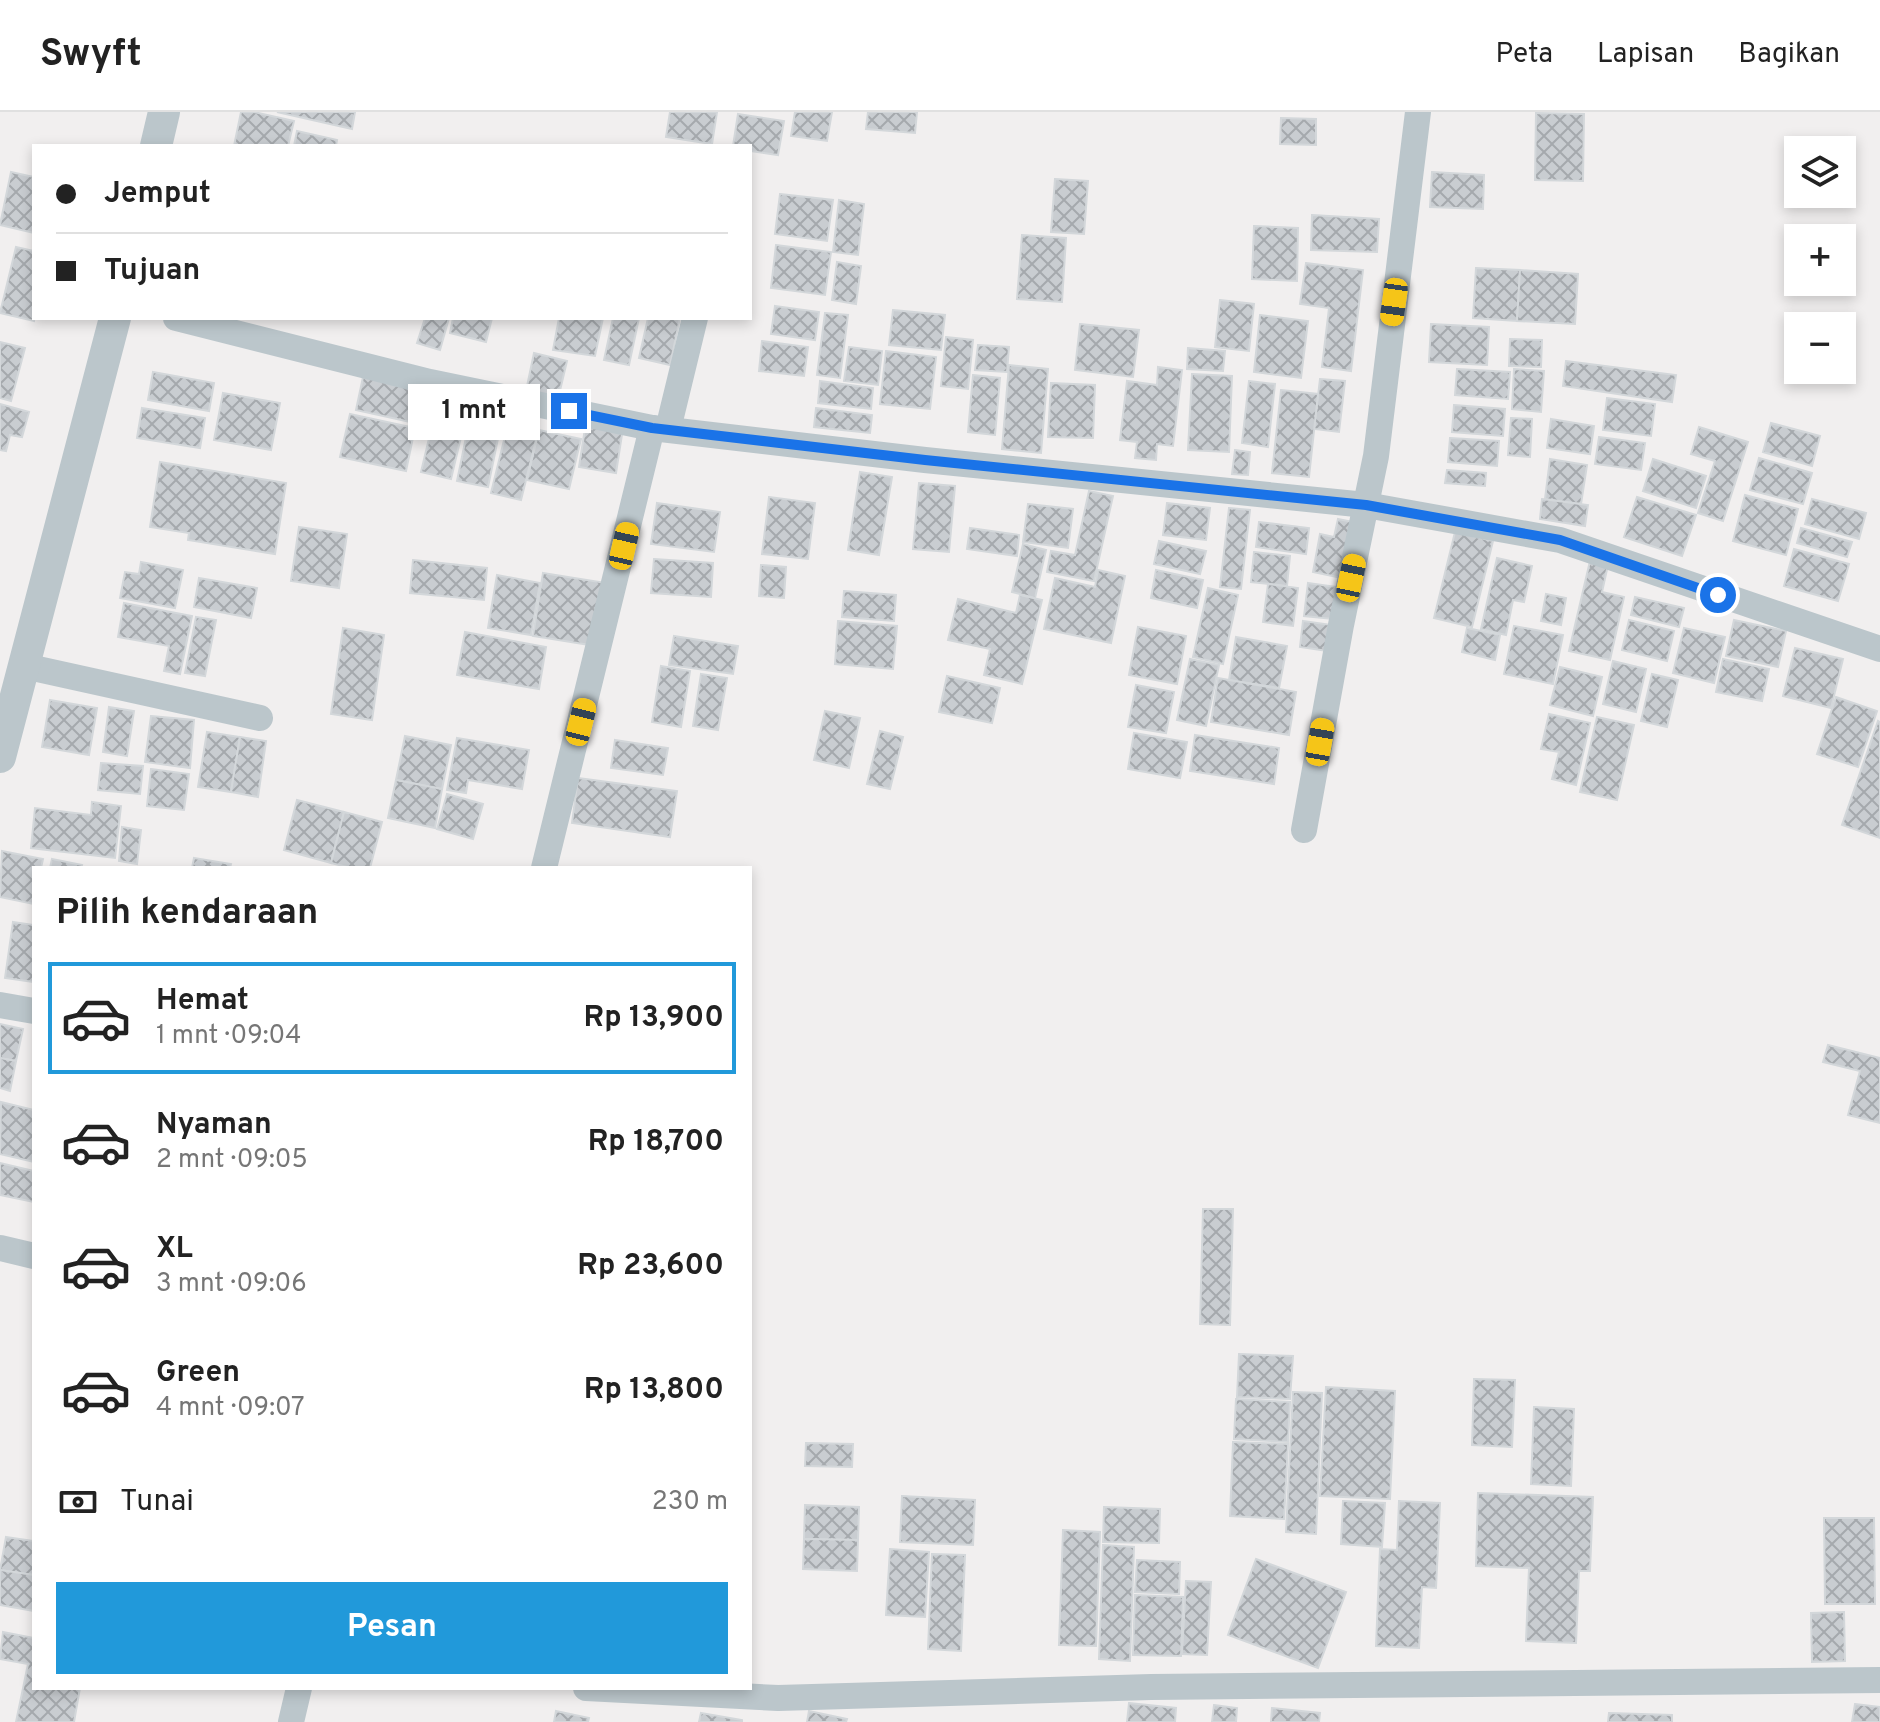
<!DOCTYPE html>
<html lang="id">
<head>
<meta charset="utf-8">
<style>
	:root { --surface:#fff; --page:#f2f2f2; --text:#222; --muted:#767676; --line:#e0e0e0; --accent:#2199da }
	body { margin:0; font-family:Overpass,sans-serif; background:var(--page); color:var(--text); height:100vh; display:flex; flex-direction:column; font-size:30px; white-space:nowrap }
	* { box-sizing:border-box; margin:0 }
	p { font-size:26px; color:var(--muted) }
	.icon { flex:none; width:44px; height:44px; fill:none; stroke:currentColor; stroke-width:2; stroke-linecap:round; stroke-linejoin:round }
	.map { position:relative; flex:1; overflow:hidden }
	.sheet { position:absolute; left:32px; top:754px; width:720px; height:824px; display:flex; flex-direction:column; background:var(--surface); border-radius:0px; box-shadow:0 4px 12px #0003 }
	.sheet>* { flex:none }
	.top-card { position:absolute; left:32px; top:32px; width:720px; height:176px; border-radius:0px; box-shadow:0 4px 12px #0003; display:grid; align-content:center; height:176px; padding:0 24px; background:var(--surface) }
	.buttons { position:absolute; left:1784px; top:24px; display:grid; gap:16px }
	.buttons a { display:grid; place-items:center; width:72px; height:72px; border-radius:0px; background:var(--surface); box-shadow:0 4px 12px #0003; font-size:40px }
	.end { position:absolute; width:36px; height:36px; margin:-18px; border:10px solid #1a73e8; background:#fff; box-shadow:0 0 0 4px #fff }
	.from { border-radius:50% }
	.bubble { position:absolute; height:56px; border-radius:0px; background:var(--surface); box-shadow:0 4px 12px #0003; font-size:26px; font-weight:700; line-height:56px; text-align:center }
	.car { position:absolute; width:24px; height:48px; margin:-24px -12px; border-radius:10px; box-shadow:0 0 6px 2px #0007; background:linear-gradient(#f5c518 24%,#345 0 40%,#f5c518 0 76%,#345 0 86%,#f5c518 0) }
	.top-card b { display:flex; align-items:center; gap:28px; height:76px; font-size:30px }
	.top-card b+b { border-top:2px solid var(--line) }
	.top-card i { width:20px; height:20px; background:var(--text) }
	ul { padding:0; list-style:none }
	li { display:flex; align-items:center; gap:24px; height:112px; margin:0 16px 12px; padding:0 8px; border:4px solid transparent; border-radius:0px }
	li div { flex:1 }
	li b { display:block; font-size:30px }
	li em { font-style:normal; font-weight:700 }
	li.active { border-color:var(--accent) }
	li>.icon { width:72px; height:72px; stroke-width:1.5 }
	h2 { padding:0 24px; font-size:36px; line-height:96px }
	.pay { display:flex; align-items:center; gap:20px; height:88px; padding:0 24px; font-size:30px }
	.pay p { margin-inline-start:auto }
	.primary-button { display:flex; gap:16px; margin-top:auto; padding:16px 24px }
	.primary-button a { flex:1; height:92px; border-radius:0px; background:var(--accent); color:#fff; font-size:32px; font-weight:700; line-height:92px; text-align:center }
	header { display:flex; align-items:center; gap:48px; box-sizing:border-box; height:112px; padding:0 40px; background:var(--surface); border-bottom:2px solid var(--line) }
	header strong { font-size:38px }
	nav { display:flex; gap:44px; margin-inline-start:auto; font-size:28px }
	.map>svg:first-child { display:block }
	.building { fill:url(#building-cross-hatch); stroke:#d3d7da; stroke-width:2 }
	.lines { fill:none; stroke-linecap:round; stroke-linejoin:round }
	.minor { stroke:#bbc6cb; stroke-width:26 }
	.tertiary { stroke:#bbc6cb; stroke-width:32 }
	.route { stroke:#1a73e8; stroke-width:10 }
</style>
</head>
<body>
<header>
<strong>Swyft</strong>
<nav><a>Peta</a><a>Lapisan</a><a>Bagikan</a></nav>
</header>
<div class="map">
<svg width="1880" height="1610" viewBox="0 0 1880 1610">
	<defs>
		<pattern id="building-cross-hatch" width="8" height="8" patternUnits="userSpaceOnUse" patternTransform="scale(2)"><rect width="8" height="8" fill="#c9cdd1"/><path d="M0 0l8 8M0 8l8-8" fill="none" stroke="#a5a9ad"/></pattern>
	</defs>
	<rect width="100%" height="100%" fill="#f1efef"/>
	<g class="building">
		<path d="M241,0H254L294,9L288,34H234Z"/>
		<path d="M277,0H355L352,17Z"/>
		<path d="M670,0H717L712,32L666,25Z"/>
		<path d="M795,0H832L827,29L791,24Z"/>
		<path d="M868,0H917L915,21L866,17Z"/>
		<path d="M1536,1L1584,2L1583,69L1535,68Z"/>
		<path d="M738,2L784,9L778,43L750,39V34H733Z"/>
		<path d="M1281,6L1316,7V33L1280,32Z"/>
		<path d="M297,19L337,28L336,34H294Z"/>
		<path d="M11,60L34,65V121L0,113Z"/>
		<path d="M1432,60L1484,63L1483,97L1430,95Z"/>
		<path d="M1055,67L1088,69L1084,122L1051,120Z"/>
		<path d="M780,82L833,88L827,129L775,122Z"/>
		<path d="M839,88L864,92L858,143L833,140Z"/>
		<path d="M1312,103L1379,107L1377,140L1311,138Z"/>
		<path d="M1254,114L1298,116L1297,169L1252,167Z"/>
		<path d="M1022,123L1066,126L1062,190L1017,187Z"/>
		<path d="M776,133L831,140L825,183L771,176Z"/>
		<path d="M16,135L34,139V209L0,201Z"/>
		<path d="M837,150L861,154L856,192L832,188Z"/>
		<path d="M1306,151L1363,158L1351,259L1322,255L1329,196L1300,192Z"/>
		<path d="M1476,156L1520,158L1517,209L1473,206Z"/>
		<path d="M1520,158L1578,162L1575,212L1517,209Z"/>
		<path d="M1220,188L1254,192L1249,239L1215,235Z"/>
		<path d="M775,194L819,200L815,228L771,222Z"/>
		<path d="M893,198L945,203L941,238L889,233Z"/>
		<path d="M825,201L848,203L840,266L817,263Z"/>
		<path d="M1260,203L1308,209L1301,266L1254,260Z"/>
		<path d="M425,206H449L440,238L417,231Z"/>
		<path d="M453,206H492L486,230L450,221Z"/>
		<path d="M559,206H603L595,244L553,238Z"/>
		<path d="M613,206H639L629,253L604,248Z"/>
		<path d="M648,206H680L670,253L639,246Z"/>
		<path d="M1080,212L1139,218L1133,265L1075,258Z"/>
		<path d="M1431,212L1489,215L1487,253L1429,250Z"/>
		<path d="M946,225L973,228L968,277L941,274Z"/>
		<path d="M1510,227L1542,228L1541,255L1509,254Z"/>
		<path d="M762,229L808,235L804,264L759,259Z"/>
		<path d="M0,230L25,236L11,289L0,286Z"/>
		<path d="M978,233L1009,235L1007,260L975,258Z"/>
		<path d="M849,235L882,239L878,273L844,269Z"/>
		<path d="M1188,236L1225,239L1223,259L1187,257Z"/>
		<path d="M886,239L936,245L930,297L880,292Z"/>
		<path d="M534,241L567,249L558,287L526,279Z"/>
		<path d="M1566,249L1676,263L1672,290L1563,274Z"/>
		<path d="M1009,253L1048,257L1041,341L1002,337Z"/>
		<path d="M1158,255L1182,258L1173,334L1157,332L1156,348L1135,346L1137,330L1120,328L1127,269L1157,273Z"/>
		<path d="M1457,257L1510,260L1508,287L1455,283Z"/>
		<path d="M1514,257L1544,259L1541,300L1512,297Z"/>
		<path d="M153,260L214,271L209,299L148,288Z"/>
		<path d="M1192,262L1232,264L1229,340L1188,338Z"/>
		<path d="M973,263L1000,266L995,323L968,320Z"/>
		<path d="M363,265L422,277L415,311L356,298Z"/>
		<path d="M1320,267L1345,269L1339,320L1314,317Z"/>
		<path d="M820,269L873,276L871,297L818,291Z"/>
		<path d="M1249,269L1275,272L1268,335L1242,331Z"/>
		<path d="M1051,271L1095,273L1093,326L1048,325Z"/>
		<path d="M1281,278L1318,282L1309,365L1272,361Z"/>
		<path d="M223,281L280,291L271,338L214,328Z"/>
		<path d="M1607,286L1655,292L1651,324L1603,318Z"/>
		<path d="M0,292L29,300L22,325L10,323L6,339L0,338Z"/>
		<path d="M1454,293L1505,297L1503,324L1452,320Z"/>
		<path d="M142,296L205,306L200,336L137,326Z"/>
		<path d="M816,296L872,303L870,321L814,315Z"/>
		<path d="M436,297L466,304L451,367L421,360Z"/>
		<path d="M471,301L502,307L488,375L457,369Z"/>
		<path d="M350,302L415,316L406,359L340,345Z"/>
		<path d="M1511,306L1532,307L1530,345L1508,343Z"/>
		<path d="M1551,307L1594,314L1590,342L1547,336Z"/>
		<path d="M586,310L623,316L616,361L579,355Z"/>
		<path d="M1771,311L1820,324L1812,354L1763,340Z"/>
		<path d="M1699,315L1748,330L1723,409L1698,401L1715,349L1691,342Z"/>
		<path d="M539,318L581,327L569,377L527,368Z"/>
		<path d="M506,320L536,328L521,388L491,381Z"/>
		<path d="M1599,325L1645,331L1641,358L1595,352Z"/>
		<path d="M1450,326L1499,329L1497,354L1448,350Z"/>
		<path d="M1235,338L1250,340L1248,363L1232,362Z"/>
		<path d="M1759,346L1812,361L1803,392L1750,378Z"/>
		<path d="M1550,347L1587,353L1581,392L1545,387Z"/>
		<path d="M1653,347L1706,364L1696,396L1643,379Z"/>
		<path d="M160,350L286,371L275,442L188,428L189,421L150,415Z"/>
		<path d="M1447,358L1486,361L1485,374L1445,371Z"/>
		<path d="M860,360L892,365L879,443L848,438Z"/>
		<path d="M919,371L955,374L949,440L913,437Z"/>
		<path d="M1089,379L1113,384L1094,469L1047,460L1051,439L1075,443Z"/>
		<path d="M1745,383L1798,397L1786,443L1733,429Z"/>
		<path d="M769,385L815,391L808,447L762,442Z"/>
		<path d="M1637,385L1696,403L1682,444L1624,425Z"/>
		<path d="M1542,387L1588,393L1585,414L1540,407Z"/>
		<path d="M1812,387L1866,401L1859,427L1805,412Z"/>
		<path d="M657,391L720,400L714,440L651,432Z"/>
		<path d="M1167,391L1210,396L1206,428L1163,423Z"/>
		<path d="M1028,392L1073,397L1068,436L1023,430Z"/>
		<path d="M1229,396L1250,398L1241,477L1220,475Z"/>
		<path d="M1338,407L1353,410L1342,466L1313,460L1320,422L1334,425Z"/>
		<path d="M1259,410L1309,416L1306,442L1256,435Z"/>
		<path d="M299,415L347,422L339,476L291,469Z"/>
		<path d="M970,416L1019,423L1017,444L967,437Z"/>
		<path d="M1801,416L1852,430L1847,445L1797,431Z"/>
		<path d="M1455,420L1493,429L1472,515L1434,506Z"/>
		<path d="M1159,429L1206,439L1200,462L1154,452Z"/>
		<path d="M1023,432L1046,438L1035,486L1012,480Z"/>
		<path d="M1794,437L1849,452L1838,489L1784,474Z"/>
		<path d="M1254,440L1290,444L1287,474L1251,470Z"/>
		<path d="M1497,446L1532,454L1524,490L1513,488L1506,523L1481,517Z"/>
		<path d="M654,447L713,451L711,485L651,481Z"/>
		<path d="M413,448L487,456L484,488L410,481Z"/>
		<path d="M1590,449L1608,453L1602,480L1624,485L1610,548L1569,539Z"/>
		<path d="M141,450L183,458L175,496L120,486L125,460L139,462Z"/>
		<path d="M761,453L786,455L784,486L759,484Z"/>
		<path d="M1098,458L1125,464L1111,531L1044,517L1055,466L1095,475Z"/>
		<path d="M1156,458L1203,468L1197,496L1151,486Z"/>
		<path d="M543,461L606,471L596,534L533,524Z"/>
		<path d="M497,463L540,471L531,523L488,516Z"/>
		<path d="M199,466L257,476L251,506L194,495Z"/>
		<path d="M1308,471L1337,475L1333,507L1304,504Z"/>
		<path d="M1268,472L1298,476L1293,514L1263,510Z"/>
		<path d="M1208,476L1238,483L1223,552L1193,545Z"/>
		<path d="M844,479L896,483L894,509L842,505Z"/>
		<path d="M1546,482L1566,486L1561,513L1541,509Z"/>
		<path d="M1020,483L1042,488L1022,572L984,563L990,537L948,528L958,487L1016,501Z"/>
		<path d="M1635,485L1684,496L1679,515L1631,503Z"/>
		<path d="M124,491L192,504L180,562L164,559L169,534L118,525Z"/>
		<path d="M196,505L216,508L205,564L185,561Z"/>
		<path d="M1629,508L1674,519L1667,549L1622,538Z"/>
		<path d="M1734,508L1786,519L1778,555L1726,544Z"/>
		<path d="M838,509L897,514L893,557L835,552Z"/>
		<path d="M1303,509L1332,513L1328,539L1300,535Z"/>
		<path d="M1514,514L1563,523L1553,572L1504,562Z"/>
		<path d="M1138,515L1186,524L1177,572L1129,563Z"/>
		<path d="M343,516L384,523L372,608L331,602Z"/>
		<path d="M1467,516L1500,523L1495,548L1462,540Z"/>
		<path d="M1684,516L1725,525L1714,571L1673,561Z"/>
		<path d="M465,520L546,535L539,577L457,563Z"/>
		<path d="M674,524L738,534L733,562L669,553Z"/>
		<path d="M1236,525L1287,534L1279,576L1229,568Z"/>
		<path d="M1795,536L1843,547L1831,596L1783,584Z"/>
		<path d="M1190,547L1219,553L1206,614L1177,608Z"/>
		<path d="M1723,547L1769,557L1762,589L1716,580Z"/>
		<path d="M1613,549L1646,557L1636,600L1603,592Z"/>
		<path d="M661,554L690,559L681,615L652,610Z"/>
		<path d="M1560,555L1602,565L1593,604L1550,593Z"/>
		<path d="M701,562L727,566L718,618L693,614Z"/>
		<path d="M1652,562L1678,568L1667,615L1641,609Z"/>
		<path d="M947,564L1000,576L992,611L939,600Z"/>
		<path d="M1218,566L1296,580L1289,623L1211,610Z"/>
		<path d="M1136,573L1174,580L1166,621L1128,615Z"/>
		<path d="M1836,585L1877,599L1858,655L1817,642Z"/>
		<path d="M50,588L97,596L89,643L42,635Z"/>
		<path d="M109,595L134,599L127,644L103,640Z"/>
		<path d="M825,599L860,606L849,656L814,648Z"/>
		<path d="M1549,602L1590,611L1576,673L1552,667L1559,640L1541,637Z"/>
		<path d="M151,604L194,608L190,656L145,650Z"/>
		<path d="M1597,605L1634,613L1617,688L1580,680Z"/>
		<path d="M1878,609L1880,610V726L1842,713Z"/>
		<path d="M880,619L903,625L890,677L867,672Z"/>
		<path d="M207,620L240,625L231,680L198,675Z"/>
		<path d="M1134,621L1187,630L1180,666L1128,657Z"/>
		<path d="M1195,623L1279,636L1274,672L1190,659Z"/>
		<path d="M405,624L451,633L442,677L396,668Z"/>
		<path d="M240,625L266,629L258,685L231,680Z"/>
		<path d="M457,626L529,638L522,677L468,668L466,681L447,678Z"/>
		<path d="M615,628L668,636L663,663L611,656Z"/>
		<path d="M101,651L143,654L140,682L98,678Z"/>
		<path d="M151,657L189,662L184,698L147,694Z"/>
		<path d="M578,666L677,679L670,725L572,711Z"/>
		<path d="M396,668L442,677L435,716L388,706Z"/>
		<path d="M447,682L483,692L473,727L437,717Z"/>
		<path d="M297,688L344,700L331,751L284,738Z"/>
		<path d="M92,690L121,694L115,746L31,736L35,696L91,703Z"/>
		<path d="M344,700L382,710L370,756H351L331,751Z"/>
		<path d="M122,715L141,718L137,752L119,749Z"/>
		<path d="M2,739L43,747L41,756H34V792L0,785Z"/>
		<path d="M194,746L231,752L230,756H192Z"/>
		<path d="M52,747L82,753L81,756H50Z"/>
		<path d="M13,810L34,813V870L5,866Z"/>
		<path d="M0,912L23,917L16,949L0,946Z"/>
		<path d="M1828,933L1880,946V1011L1848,1003L1860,959L1823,950Z"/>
		<path d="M0,946L16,949L10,979L0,976Z"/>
		<path d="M1,990L34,998V1050L0,1042Z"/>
		<path d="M0,1051L34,1059V1090L0,1083Z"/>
		<path d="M1203,1097H1233L1230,1213L1200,1212Z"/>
		<path d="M1239,1242L1293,1244L1290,1287L1237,1285Z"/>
		<path d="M1474,1267L1515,1268L1512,1335L1472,1333Z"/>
		<path d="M1326,1275L1395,1279L1390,1387L1320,1384Z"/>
		<path d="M1293,1280L1322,1281L1316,1422L1286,1420Z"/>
		<path d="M1236,1287L1290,1290L1288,1330L1234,1327Z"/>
		<path d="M1534,1295L1574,1297L1571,1374L1531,1372Z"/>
		<path d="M1233,1330L1288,1332L1284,1407L1230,1404Z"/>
		<path d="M806,1331L853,1332L852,1355L805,1354Z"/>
		<path d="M1478,1381L1593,1385L1590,1459H1579L1576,1531L1526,1529L1529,1456L1476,1454Z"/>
		<path d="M902,1384L975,1388L973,1433L900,1430Z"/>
		<path d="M1343,1389L1385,1391L1382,1435L1341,1432Z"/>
		<path d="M1399,1389L1440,1391L1436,1476L1422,1475L1419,1536L1376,1534L1380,1437L1397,1438Z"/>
		<path d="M805,1393L859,1395L858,1428L804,1427Z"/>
		<path d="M1104,1395L1160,1397L1159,1431L1103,1430Z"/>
		<path d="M1824,1406H1874L1875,1492H1825Z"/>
		<path d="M1063,1418L1100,1420L1096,1534L1059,1533Z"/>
		<path d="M6,1425L34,1429V1463L0,1458Z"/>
		<path d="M804,1427L858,1428L857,1459L803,1457Z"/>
		<path d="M1103,1433L1134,1435L1130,1549L1099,1547Z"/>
		<path d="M890,1437L929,1440L925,1505L886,1503Z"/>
		<path d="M932,1442L965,1443L961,1539L928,1537Z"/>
		<path d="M1256,1447L1346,1480L1318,1556L1228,1523Z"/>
		<path d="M1137,1448L1180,1450L1179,1482L1135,1480Z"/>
		<path d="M0,1458L34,1463V1499L0,1493Z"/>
		<path d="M1186,1469L1211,1470L1207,1543L1182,1542Z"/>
		<path d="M1135,1483L1183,1485L1181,1544L1133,1543Z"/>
		<path d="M1844,1500L1845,1549L1812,1550L1811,1501Z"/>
		<path d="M3,1520L34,1526V1576H80L74,1610H16L28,1552L0,1547Z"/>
		<path d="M1129,1591L1176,1596L1175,1610H1127Z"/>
		<path d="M1855,1592L1880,1595V1610H1852Z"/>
		<path d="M1214,1593L1237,1596L1236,1610H1212Z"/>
		<path d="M1272,1596L1320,1601L1319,1610H1271Z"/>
		<path d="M556,1599L589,1606L588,1610H554Z"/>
		<path d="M809,1599L847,1607L846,1610H807Z"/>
		<path d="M701,1601L742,1608V1610H699Z"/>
		<path d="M1609,1601L1672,1603V1610H1608Z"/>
	</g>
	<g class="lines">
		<g class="minor">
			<path d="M176,206L430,270L652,316L925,348L1366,393L1560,428L1880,537"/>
			<path d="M668,317L695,206"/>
			<path d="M24,554L260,606"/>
			<path d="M1304,718L1341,513L1376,344L1418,0"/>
			<path d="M544,756L652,316"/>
			<path d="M0,893L34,899"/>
			<path d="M0,1136L34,1144"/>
			<path d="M586,1576L778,1586L1151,1575L1880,1568"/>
			<path d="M291,1610L299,1576"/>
		</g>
		<g class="tertiary">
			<path d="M156,34L164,0"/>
			<path d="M0,645L115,206"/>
		</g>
	</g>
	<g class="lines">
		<path class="route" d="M569,299L652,316L925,348L1366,393L1560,428L1718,483"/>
	</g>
</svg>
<div class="buttons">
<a><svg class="icon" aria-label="layers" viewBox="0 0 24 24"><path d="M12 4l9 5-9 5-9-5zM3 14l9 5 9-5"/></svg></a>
<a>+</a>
<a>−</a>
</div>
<i class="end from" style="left:1718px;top:483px"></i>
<i class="end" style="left:569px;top:299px"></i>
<div class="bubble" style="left:408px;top:272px;width:132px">1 mnt</div>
<i class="car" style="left:1394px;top:190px;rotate:188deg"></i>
<i class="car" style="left:624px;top:434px;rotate:13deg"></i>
<i class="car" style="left:1351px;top:466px;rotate:12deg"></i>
<i class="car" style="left:581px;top:610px;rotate:14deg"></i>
<i class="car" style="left:1320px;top:630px;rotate:10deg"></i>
<div class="top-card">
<b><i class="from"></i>Jemput</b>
<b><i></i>Tujuan</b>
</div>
<section class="sheet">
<h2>Pilih kendaraan</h2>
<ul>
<li class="active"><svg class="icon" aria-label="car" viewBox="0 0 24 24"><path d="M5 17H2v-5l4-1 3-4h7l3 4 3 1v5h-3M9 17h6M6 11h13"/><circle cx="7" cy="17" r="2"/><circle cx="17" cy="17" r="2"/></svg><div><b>Hemat</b><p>1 mnt · 09:04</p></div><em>Rp 13,900</em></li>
<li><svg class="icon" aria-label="car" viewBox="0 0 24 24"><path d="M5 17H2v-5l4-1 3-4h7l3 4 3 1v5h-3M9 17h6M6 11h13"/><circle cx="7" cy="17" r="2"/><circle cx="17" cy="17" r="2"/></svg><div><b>Nyaman</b><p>2 mnt · 09:05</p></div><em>Rp 18,700</em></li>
<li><svg class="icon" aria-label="car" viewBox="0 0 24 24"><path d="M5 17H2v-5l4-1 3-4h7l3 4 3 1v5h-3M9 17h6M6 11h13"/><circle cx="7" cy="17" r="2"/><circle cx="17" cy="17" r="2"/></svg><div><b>XL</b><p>3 mnt · 09:06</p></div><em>Rp 23,600</em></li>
<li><svg class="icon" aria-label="car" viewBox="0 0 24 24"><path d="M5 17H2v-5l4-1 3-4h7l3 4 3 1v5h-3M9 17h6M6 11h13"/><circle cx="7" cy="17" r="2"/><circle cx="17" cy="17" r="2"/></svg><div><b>Green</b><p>4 mnt · 09:07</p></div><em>Rp 13,800</em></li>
</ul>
<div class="pay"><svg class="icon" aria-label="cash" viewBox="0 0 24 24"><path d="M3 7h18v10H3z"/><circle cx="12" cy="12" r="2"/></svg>Tunai<p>230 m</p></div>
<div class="primary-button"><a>Pesan</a></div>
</section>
</div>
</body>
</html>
